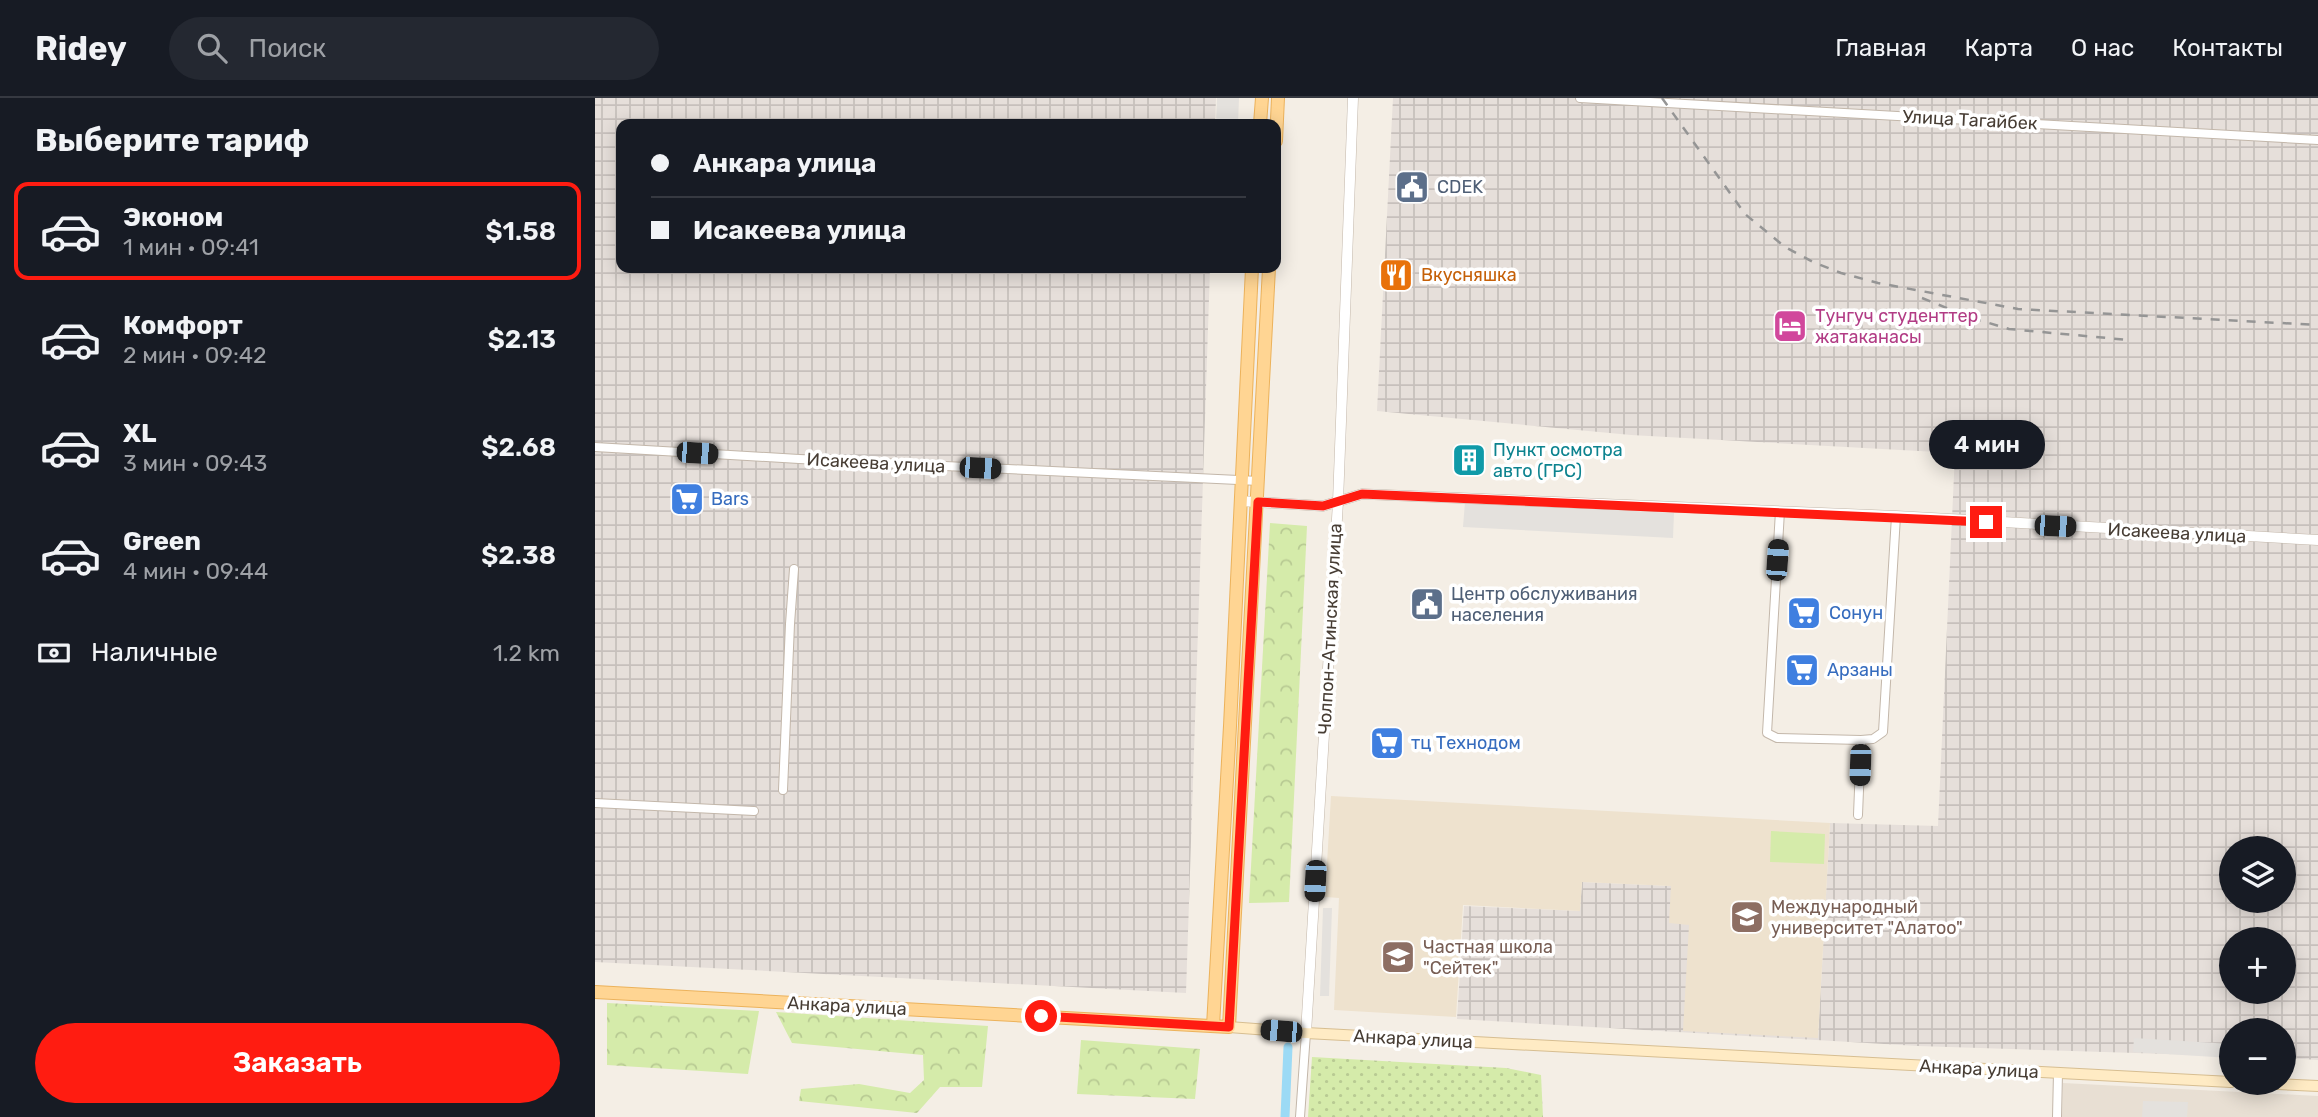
<!DOCTYPE html>
<html lang="ru">
<head>
<meta charset="utf-8">
<style>
	:root { --surface:#171b24; --page:#242831; --text:#f1f3f6; --muted:#9ea1a6; --line:#363941; --accent:#ff1c11 }
	body { margin:0; font-family:Rubik,sans-serif; background:var(--page); color:var(--text); height:100vh; display:flex; flex-direction:column; font-size:26px; white-space:nowrap }
	* { box-sizing:border-box; margin:0 }
	p { font-size:23px; color:var(--muted) }
	.icon { flex:none; width:38px; height:38px; fill:none; stroke:currentColor; stroke-width:2; stroke-linecap:round; stroke-linejoin:round }
	.map { position:relative; flex:1; overflow:hidden }
	.drawer { display:flex; flex-direction:column; background:var(--surface); width:595px }
	.drawer>* { flex:none }
	.guide { position:absolute; left:21px; top:21px; width:665px; height:154px; border-radius:14px; box-shadow:0 4px 18px #0003; display:grid; align-content:center; height:154px; padding:0 35px; background:var(--surface) }
	.controls { position:absolute; left:1624px; top:738px; display:grid; gap:14px }
	.controls a { display:grid; place-items:center; width:77px; height:77px; border-radius:50%; background:var(--surface); box-shadow:0 4px 18px #0003; font-size:35px }
	.end { position:absolute; width:32px; height:32px; margin:-16px; border:9px solid #ff1c11; background:#fff; box-shadow:0 0 0 4px #fff }
	.from { border-radius:50% }
	.bubble { position:absolute; height:49px; border-radius:24px; background:var(--surface); box-shadow:0 4px 18px #0003; font-size:23px; font-weight:600; line-height:49px; text-align:center }
	.car { position:absolute; width:21px; height:42px; margin:-21px -10px; border-radius:9px; box-shadow:0 0 5px 2px #0007; background:linear-gradient(#222 24%,#8ab4d8 0 40%,#222 0 76%,#8ab4d8 0 86%,#222 0) }
	.guide b { display:flex; align-items:center; gap:24px; height:66px; font-size:26px }
	.guide b+b { border-top:2px solid var(--line) }
	.guide i { width:18px; height:18px; background:var(--text) }
	ul { padding:0; list-style:none }
	li { display:flex; align-items:center; gap:21px; height:98px; margin:0 14px 10px; padding:0 21px; border:4px solid transparent; border-radius:14px }
	li div { flex:1 }
	li b { display:block; font-size:26px }
	li em { font-style:normal; font-weight:600 }
	li.current { border-color:var(--accent) }
	li>.icon { width:63px; height:63px; stroke-width:1.5 }
	h2 { padding:0 35px; font-size:32px; line-height:84px }
	.pay { display:flex; align-items:center; gap:18px; height:77px; padding:0 35px; font-size:26px }
	.pay p { margin-inline-start:auto }
	.action { display:flex; gap:14px; margin-top:auto; padding:14px 35px }
	.action a { flex:1; height:80px; border-radius:42px; background:var(--accent); color:#fff; font-size:28px; font-weight:600; line-height:80px; text-align:center }
	header { display:flex; align-items:center; gap:42px; box-sizing:border-box; height:98px; padding:0 35px; background:var(--surface); border-bottom:2px solid var(--line) }
	header strong { font-size:33px }
	nav { display:flex; gap:38px; margin-inline-start:auto; font-size:24px }
	.search { width:490px; height:63px; background:var(--page); display:flex; align-items:center; gap:18px; box-sizing:border-box; padding:0 24px; border-radius:38px; color:var(--muted); font-size:26px }
	main { display:flex; flex:1; min-height:0 }
	.map>svg:first-child { display:block }
	.residential { fill:#e8dfd3 }
	.industrial { fill:url(#industrial-grid); fill-rule:evenodd }
	.education { fill:#eee2ce }
	.grass { fill:url(#grass-dots) }
	.forest { fill:url(#forest-crowns) }
	.pitch { fill:#d5ebaa }
	.parking { fill:#e4e1dd }
	.lines { fill:none; stroke-linecap:round; stroke-linejoin:round }
	.canal { stroke:#9cdaf5; stroke-width:9 }
	.minor-casing { stroke:#c3b7aa; stroke-width:10 }
	.tertiary-casing { stroke:#c3b7aa; stroke-width:11 }
	.secondary-casing { stroke:#d7be91; stroke-width:12 }
	.primary-casing { stroke:#ecb25b; stroke-width:14 }
	.minor { stroke:#fff; stroke-width:8 }
	.tertiary { stroke:#fff; stroke-width:10 }
	.secondary { stroke:#ffebc4; stroke-width:10 }
	.primary { stroke:#ffd593; stroke-width:12 }
	.rail { stroke:#959595; stroke-width:2.5; stroke-dasharray:9 9; stroke-linecap:butt }
	.route { stroke:#ff1c11; stroke-width:9 }
	.labels { text-anchor:middle; stroke-width:7; stroke-linejoin:round; paint-order:stroke }
	.street-label { font-size:18px; fill:#473d34; stroke:#fff }
	.service-label { font-size:18px; fill:#4e5e75; stroke:#fff; text-anchor:start }
	.food-label { font-size:18px; fill:#c56008; stroke:#fff; text-anchor:start }
	.hotel-label { font-size:18px; fill:#b23c85; stroke:#fff; text-anchor:start }
	.culture-label { font-size:18px; fill:#0d838f; stroke:#fff; text-anchor:start }
	.shop-label { font-size:18px; fill:#366cbe; stroke:#fff; text-anchor:start }
	.education-label { font-size:18px; fill:#785e54; stroke:#fff; text-anchor:start }
</style>
</head>
<body>
<header>
<strong>Ridey</strong>
<div class="search"><svg class="icon" aria-label="search" viewBox="0 0 24 24"><circle cx="10" cy="10" r="6"/><path d="M15 15l6 6"/></svg>Поиск</div>
<nav><a>Главная</a><a>Карта</a><a>О нас</a><a>Контакты</a></nav>
</header>
<main>
<section class="drawer">
<h2>Выберите тариф</h2>
<ul>
<li class="current"><svg class="icon" aria-label="car" viewBox="0 0 24 24"><path d="M5 17H2v-5l4-1 3-4h7l3 4 3 1v5h-3M9 17h6M6 11h13"/><circle cx="7" cy="17" r="2"/><circle cx="17" cy="17" r="2"/></svg><div><b>Эконом</b><p>1 мин · 09:41</p></div><em>$1.58</em></li>
<li><svg class="icon" aria-label="car" viewBox="0 0 24 24"><path d="M5 17H2v-5l4-1 3-4h7l3 4 3 1v5h-3M9 17h6M6 11h13"/><circle cx="7" cy="17" r="2"/><circle cx="17" cy="17" r="2"/></svg><div><b>Комфорт</b><p>2 мин · 09:42</p></div><em>$2.13</em></li>
<li><svg class="icon" aria-label="car" viewBox="0 0 24 24"><path d="M5 17H2v-5l4-1 3-4h7l3 4 3 1v5h-3M9 17h6M6 11h13"/><circle cx="7" cy="17" r="2"/><circle cx="17" cy="17" r="2"/></svg><div><b>XL</b><p>3 мин · 09:43</p></div><em>$2.68</em></li>
<li><svg class="icon" aria-label="car" viewBox="0 0 24 24"><path d="M5 17H2v-5l4-1 3-4h7l3 4 3 1v5h-3M9 17h6M6 11h13"/><circle cx="7" cy="17" r="2"/><circle cx="17" cy="17" r="2"/></svg><div><b>Green</b><p>4 мин · 09:44</p></div><em>$2.38</em></li>
</ul>
<div class="pay"><svg class="icon" aria-label="cash" viewBox="0 0 24 24"><path d="M3 7h18v10H3z"/><circle cx="12" cy="12" r="2"/></svg>Наличные<p>1.2 km</p></div>
<div class="action"><a>Заказать</a></div>
</section>
<div class="map">
<svg width="1723" height="1019" viewBox="0 0 1723 1019">
	<defs>
		<pattern id="industrial-grid" width="8" height="8" patternUnits="userSpaceOnUse" patternTransform="scale(1.75)"><rect width="8" height="8" fill="#e6dfda"/><path d="M0 4h8M4 0v8" fill="none" stroke="#c7c0bc"/></pattern>
		<pattern id="grass-dots" width="8" height="8" patternUnits="userSpaceOnUse" patternTransform="scale(1.75)"><rect width="8" height="8" fill="#d5ebaa"/><path d="M2 2h.1M6 6h.1" fill="none" stroke="#b8ca93" stroke-width="1.8" stroke-linecap="round"/></pattern>
		<pattern id="forest-crowns" width="20" height="18" patternUnits="userSpaceOnUse" patternTransform="scale(1.75)"><rect width="20" height="18" fill="#d5ebaa"/><path d="M2 6a3 3 0 1 1 6 0M12 15a3 3 0 1 1 6 0" fill="none" stroke="#b8ca93"/></pattern>
	</defs>
	<rect width="100%" height="100%" fill="#f4eee5"/>
	<path class="residential" d="M1468,985L1723,998V1019H1467Z"/>
	<g class="industrial">
		<path d="M0,0H621L620,26H26V170H615L591,895L0,864Z"/>
		<path d="M798,0H1723V962L1689,960V933H1636V958L1323,948L862,921L869,808L985,813L987,784L1076,788L1094,827L1223,940L1235,725L1343,728L1360,355L1036,337L782,313ZM1636,751H1689V803H1636ZM1636,842H1689V894H1636Z"/>
	</g>
	<path class="education" d="M736,698L1235,725L1223,940L1088,933L1094,827L1074,825L1076,788L987,784L985,813L868,807L861,919L739,912L744,800L730,799Z"/>
	<path class="grass" d="M717,959L911,970L946,977L948,1019H713Z"/>
	<g class="forest">
		<path d="M675,425L712,428L694,804L654,805Z"/>
		<path d="M12,905L164,913L153,976L12,967Z"/>
		<path d="M181,914L393,928L387,989H345L322,1015L204,1003L206,991L264,986L315,995L329,982L328,957L197,945Z"/>
		<path d="M486,942L605,951L600,1001L482,996Z"/>
	</g>
	<path class="pitch" d="M1176,733L1230,736L1229,766L1175,764Z"/>
	<g class="parking">
		<path d="M622,0H644L643,26H621Z"/>
		<path d="M870,404L1079,415L1078,440L868,429Z"/>
		<path d="M728,810H737L734,898H725Z"/>
		<path d="M1539,940L1636,946V960L1538,954Z"/>
		<path d="M1548,1003L1593,1004L1592,1019H1547Z"/>
	</g>
	<g class="lines">
		<path class="canal" d="M690,1019L693,949"/>
		<g class="minor-casing">
			<g id="minor">
				<path d="M985,0L1723,42"/>
				<path d="M0,349L204,361L664,383"/>
				<path d="M1185,413L1172,635L1182,640L1266,642L1278,641L1288,634L1301,418"/>
				<path d="M188,692L195,526L199,471"/>
				<path d="M0,705L159,713"/>
				<path d="M1263,717L1266,642"/>
				<path d="M705,1019L711,935"/>
				<path d="M1462,1019L1463,975"/>
			</g>
		</g>
		<g class="tertiary-casing">
			<g id="tertiary">
				<path d="M645,403L728,408L767,396L1301,418L1723,442"/>
				<path d="M711,935L743,404L758,0"/>
			</g>
		</g>
		<g class="secondary-casing">
			<g id="secondary">
				<path d="M634,929L711,935L1636,984"/>
				<path d="M1662,985L1723,988"/>
			</g>
		</g>
		<g class="primary-casing">
			<g id="primary">
				<path d="M665,26L667,0"/>
				<path d="M681,43L683,0"/>
				<path d="M0,894L634,929L674,170"/>
				<path d="M618,928L635,628L657,170"/>
			</g>
		</g>
		<use href="#minor" class="minor"/>
		<use href="#tertiary" class="tertiary"/>
		<use href="#secondary" class="secondary"/>
		<use href="#primary" class="primary"/>
		<g class="rail">
			<path d="M1067,0L1150,116L1190,149L1218,164L1246,175L1283,185L1423,211L1723,227"/>
			<path d="M1327,200L1374,219L1414,231L1534,242"/>
		</g>
	</g>
	<g class="lines">
		<path class="route" d="M446,918L634,929L663,404L728,408L767,396L1391,424"/>
	</g>
	<defs>
		<g id="civic-square" transform="scale(1.75)"><rect x="-9" y="-9" width="18" height="18" rx="4" fill="#5c6f8a" stroke="#fff"/><path d="M-.6-6.5H3V-4.5H.6V-3L4-1V1h2V6H-6V1h2V-1L-.6-3ZM-1.2 2.5V6h2.4V2.5Z" fill="#fff"/></g>
		<g id="restaurant-square" transform="scale(1.75)"><rect x="-9" y="-9" width="18" height="18" rx="4" fill="#e8710a" stroke="#fff"/><path d="M-5-6h1v4h1v-4h1v4h1v-4h1v5L-1.5 .5V6h-2V.5L-5-1ZM5-6V6H3V1.5H1.5Q1.5-4 5-6Z" fill="#fff"/></g>
		<g id="hotel-square" transform="scale(1.75)"><rect x="-9" y="-9" width="18" height="18" rx="4" fill="#d1479c" stroke="#fff"/><path d="M-6-4.5h1.5V1H6V5H4.5V3h-9V5H-6ZM-4 0a1.8 1.8 0 1 1 3.6 0ZM.5 0V-2.5h3Q6-2.5 6 0Z" fill="#fff"/></g>
		<g id="building-square" transform="scale(1.75)"><rect x="-9" y="-9" width="18" height="18" rx="4" fill="#0f9aa8" stroke="#fff"/><path d="M-4-6H4V6H1V3H-1V6H-4ZM-2.5-4.3h1.7v1.8h-1.7ZM.8-4.3h1.7v1.8H.8ZM-2.5-1h1.7V.8h-1.7ZM.8-1h1.7V.8H.8Z" fill="#fff"/></g>
		<g id="supermarket-square" transform="scale(1.75)"><rect x="-9" y="-9" width="18" height="18" rx="4" fill="#3f7fe0" stroke="#fff"/><path d="M-6-5.5h2.5l.6 2H6L4.5 2H-2.5L-4.4-4H-6ZM-1.5 3.2a1.3 1.3 0 1 0 .1 0ZM3 3.2a1.3 1.3 0 1 0 .1 0Z" fill="#fff"/></g>
		<g id="university-square" transform="scale(1.75)"><rect x="-9" y="-9" width="18" height="18" rx="4" fill="#8d6e63" stroke="#fff"/><path d="M0-5L7-2L0 1L-7-2ZM-4 1L0 2.5L4 1V4Q0 6-4 4Z" fill="#fff"/></g>
		<g id="school-square" transform="scale(1.75)"><rect x="-9" y="-9" width="18" height="18" rx="4" fill="#8d6e63" stroke="#fff"/><path d="M0-5L7-2L0 1L-7-2ZM-4 1L0 2.5L4 1V4Q0 6-4 4Z" fill="#fff"/></g>
	</defs>
	<g fill-rule="evenodd">
		<use href="#civic-square" x="817" y="89"/>
		<use href="#restaurant-square" x="801" y="177"/>
		<use href="#hotel-square" x="1195" y="228"/>
		<use href="#building-square" x="874" y="362"/>
		<use href="#supermarket-square" x="92" y="401"/>
		<use href="#civic-square" x="832" y="506"/>
		<use href="#supermarket-square" x="1209" y="515"/>
		<use href="#supermarket-square" x="1207" y="572"/>
		<use href="#supermarket-square" x="792" y="645"/>
		<use href="#university-square" x="1152" y="819"/>
		<use href="#school-square" x="803" y="859"/>
	</g>
	<g class="labels">
		<g class="street-label">
			<text transform="translate(1375 22) rotate(3)" y="6">Улица Тагайбек</text>
			<text transform="translate(281 365) rotate(3)" y="6">Исакеева улица</text>
			<text transform="translate(1582 435) rotate(3)" y="6">Исакеева улица</text>
			<text transform="translate(735 531) rotate(-87)" y="6">Чолпон-Атинская улица</text>
			<text transform="translate(252 908) rotate(3)" y="6">Анкара улица</text>
			<text transform="translate(818 941) rotate(3)" y="6">Анкара улица</text>
			<text transform="translate(1384 971) rotate(3)" y="6">Анкара улица</text>
		</g>
		<g class="service-label">
			<text x="842" y="95">CDEK</text>
			<text x="856" y="502">Центр обслуживания<tspan x="856" dy="21">населения</tspan></text>
		</g>
		<g class="food-label">
			<text x="826" y="183">Вкусняшка</text>
		</g>
		<g class="hotel-label">
			<text x="1220" y="224">Тунгуч студенттер<tspan x="1220" dy="21">жатаканасы</tspan></text>
		</g>
		<g class="culture-label">
			<text x="898" y="358">Пункт осмотра<tspan x="898" dy="21">авто (ГРС)</tspan></text>
		</g>
		<g class="shop-label">
			<text x="116" y="407">Bars</text>
			<text x="1234" y="521">Сонун</text>
			<text x="1232" y="578">Арзаны</text>
			<text x="816" y="651">тц Технодом</text>
		</g>
		<g class="education-label">
			<text x="1176" y="815">Международный<tspan x="1176" dy="21">университет "Алатоо"</tspan></text>
			<text x="828" y="855">Частная школа<tspan x="828" dy="21">"Сейтек"</tspan></text>
		</g>
	</g>
</svg>
<div class="controls">
<a><svg class="icon" aria-label="layers" viewBox="0 0 24 24"><path d="M12 4l9 5-9 5-9-5zM3 14l9 5 9-5"/></svg></a>
<a>+</a>
<a>−</a>
</div>
<i class="end from" style="left:446px;top:918px"></i>
<i class="end" style="left:1391px;top:424px"></i>
<div class="bubble" style="left:1334px;top:322px;width:116px">4 мин</div>
<i class="car" style="left:102px;top:355px;rotate:94deg"></i>
<i class="car" style="left:385px;top:370px;rotate:93deg"></i>
<i class="car" style="left:1460px;top:428px;rotate:93deg"></i>
<i class="car" style="left:1182px;top:462px;rotate:4deg"></i>
<i class="car" style="left:1265px;top:667px;rotate:182deg"></i>
<i class="car" style="left:720px;top:783px;rotate:183deg"></i>
<i class="car" style="left:686px;top:933px;rotate:275deg"></i>
<div class="guide">
<b><i class="from"></i>Анкара улица</b>
<b><i></i>Исакеева улица</b>
</div>
</div>
</main>
</body>
</html>
